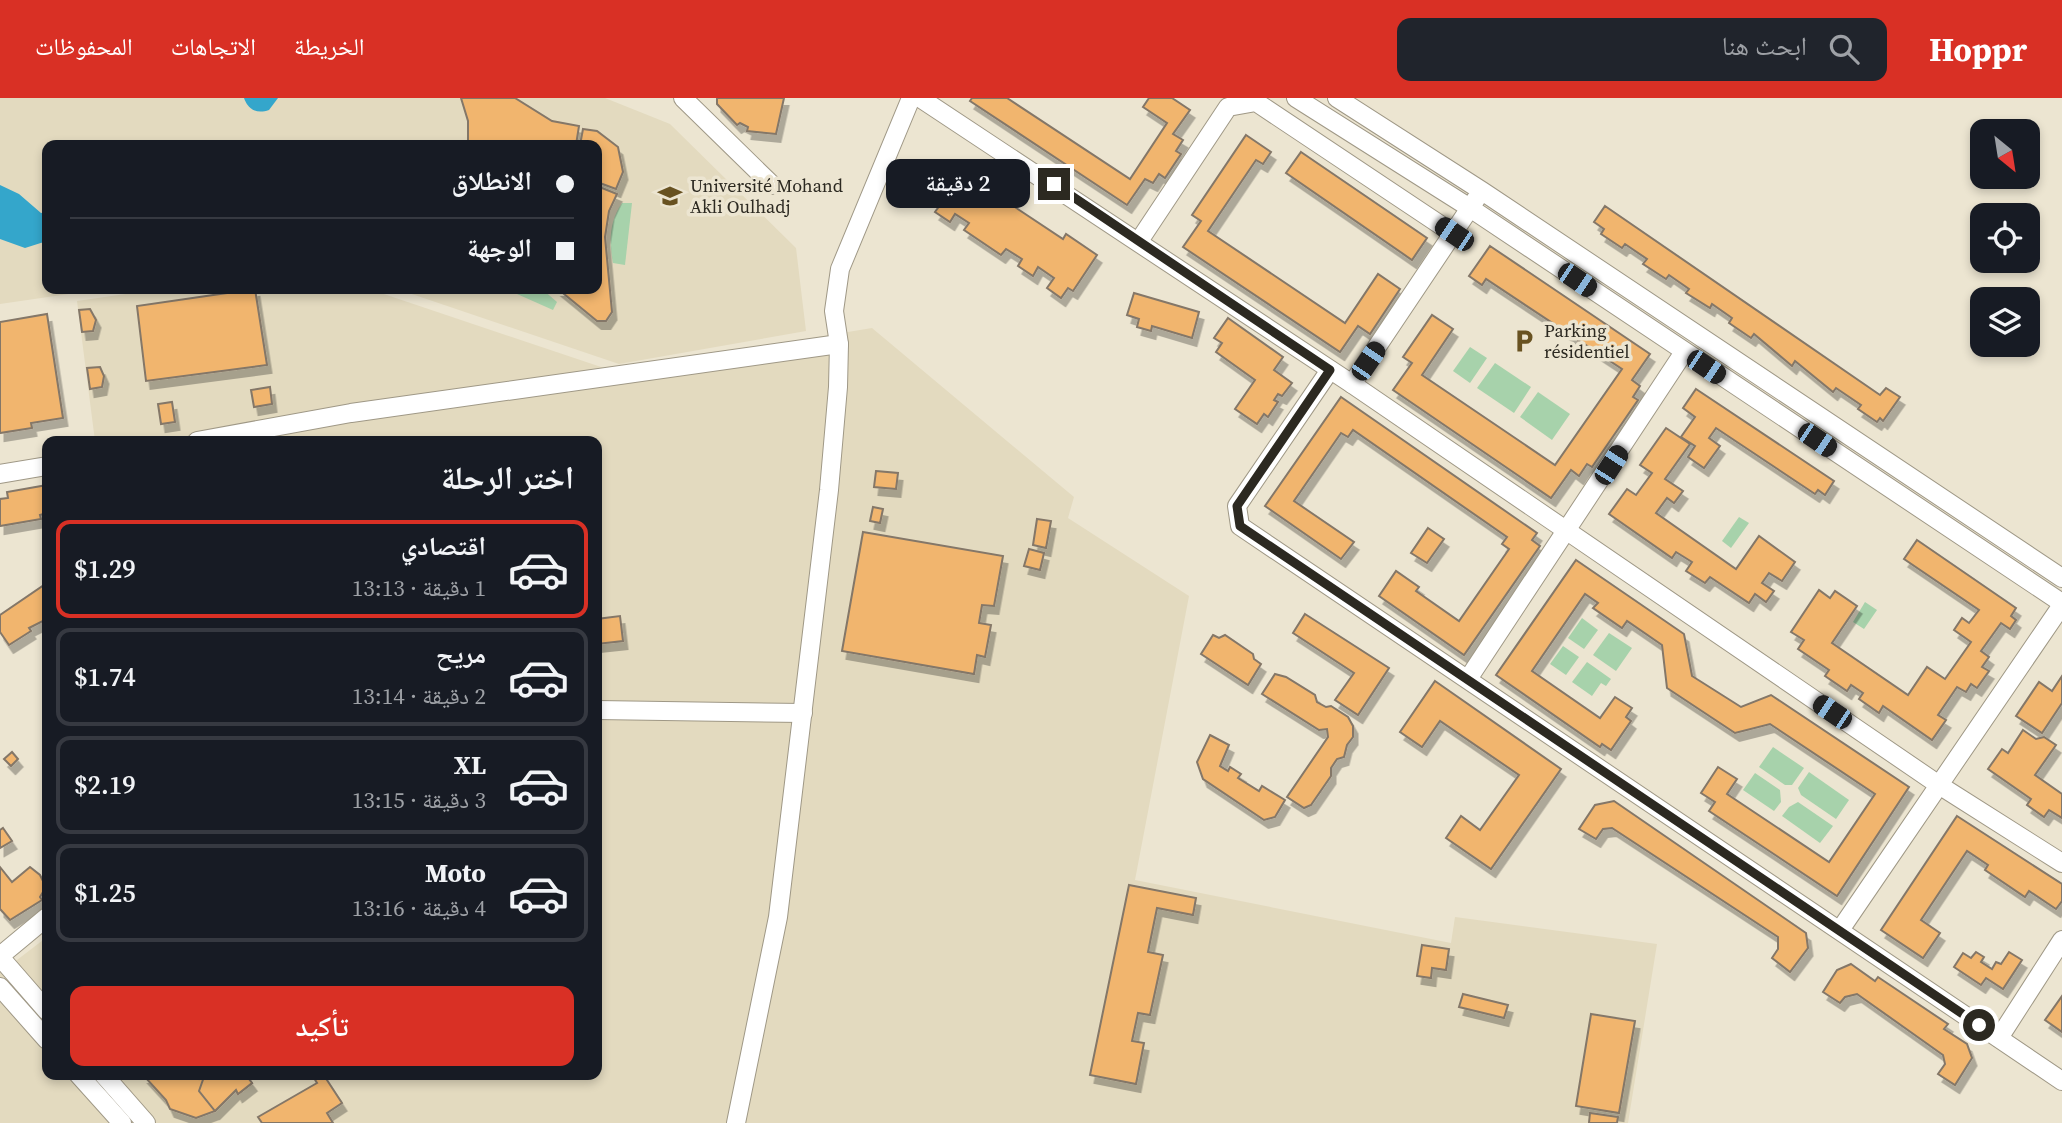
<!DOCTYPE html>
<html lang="ar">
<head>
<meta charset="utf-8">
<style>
	:root { --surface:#171b24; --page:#20242c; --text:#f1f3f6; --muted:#9ea1a6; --line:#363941; --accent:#d93025 }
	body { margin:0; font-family:"Source Serif 4","Noto Naskh Arabic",serif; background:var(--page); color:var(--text); direction:rtl; height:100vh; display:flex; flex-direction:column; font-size:26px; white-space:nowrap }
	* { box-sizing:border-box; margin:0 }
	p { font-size:23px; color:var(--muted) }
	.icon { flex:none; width:38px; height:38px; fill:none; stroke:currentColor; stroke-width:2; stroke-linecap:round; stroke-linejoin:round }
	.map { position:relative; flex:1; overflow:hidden; direction:ltr }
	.sheet { position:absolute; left:42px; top:338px; width:560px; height:644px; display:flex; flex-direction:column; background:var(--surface); border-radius:14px; box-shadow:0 4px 10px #0003; direction:rtl }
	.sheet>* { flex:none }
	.top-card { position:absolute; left:42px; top:42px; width:560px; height:154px; border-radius:14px; box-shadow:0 4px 10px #0003; direction:rtl; display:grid; align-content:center; height:154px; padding:0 28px; background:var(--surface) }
	.needle { width:46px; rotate:150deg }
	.controls { position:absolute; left:1970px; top:21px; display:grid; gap:14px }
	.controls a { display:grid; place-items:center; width:70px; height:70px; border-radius:14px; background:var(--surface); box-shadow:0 4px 10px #0003; font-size:35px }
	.end { position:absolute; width:32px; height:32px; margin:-16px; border:9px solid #2c2921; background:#fff; box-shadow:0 0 0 4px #fff }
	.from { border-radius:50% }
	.bubble { position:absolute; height:49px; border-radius:14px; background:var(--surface); box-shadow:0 4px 10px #0003; font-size:23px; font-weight:600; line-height:49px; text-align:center; direction:rtl }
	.car { position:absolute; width:21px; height:42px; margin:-21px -10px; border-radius:9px; box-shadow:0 0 5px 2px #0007; background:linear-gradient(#222 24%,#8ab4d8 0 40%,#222 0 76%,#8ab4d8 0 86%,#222 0) }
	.top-card b { display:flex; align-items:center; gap:24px; height:66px; font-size:26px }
	.top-card b+b { border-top:2px solid var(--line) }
	.top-card i { width:18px; height:18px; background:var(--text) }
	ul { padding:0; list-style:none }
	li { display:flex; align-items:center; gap:21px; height:98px; margin:0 14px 10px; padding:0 14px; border:4px solid var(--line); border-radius:14px }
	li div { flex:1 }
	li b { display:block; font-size:26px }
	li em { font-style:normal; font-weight:600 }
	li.selected { border-color:var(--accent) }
	li>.icon { width:63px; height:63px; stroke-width:1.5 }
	h2 { padding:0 28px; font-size:32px; line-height:84px }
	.button { display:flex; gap:14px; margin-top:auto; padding:14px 28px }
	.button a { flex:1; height:80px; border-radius:14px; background:var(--accent); color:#fff; font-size:28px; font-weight:600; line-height:80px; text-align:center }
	header { display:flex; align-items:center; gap:42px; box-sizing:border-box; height:98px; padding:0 35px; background:var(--accent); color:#fff }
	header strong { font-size:33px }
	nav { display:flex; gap:38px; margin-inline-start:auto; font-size:24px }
	.search { width:490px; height:63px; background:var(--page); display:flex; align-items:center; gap:18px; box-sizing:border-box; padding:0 24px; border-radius:14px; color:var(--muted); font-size:26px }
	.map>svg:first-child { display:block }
	.built { fill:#e3dabf }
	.green { fill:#a7d2ab }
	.water { fill:#34a6cb }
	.building { fill:#f1b56e; stroke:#847768; stroke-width:2; filter:url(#shadow) }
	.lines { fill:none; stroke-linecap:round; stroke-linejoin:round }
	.minor-casing { stroke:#9f9886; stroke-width:20 }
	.minor { stroke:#fff; stroke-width:18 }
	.route { stroke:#2c2921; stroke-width:9 }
	.labels { text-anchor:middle; stroke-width:7; stroke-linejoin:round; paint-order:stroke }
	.poi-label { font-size:18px; fill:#2c2921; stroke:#ece5d1; text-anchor:start }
</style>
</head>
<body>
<header>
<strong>Hoppr</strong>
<div class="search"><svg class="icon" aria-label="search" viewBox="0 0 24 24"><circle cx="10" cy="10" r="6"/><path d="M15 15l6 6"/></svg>ابحث هنا</div>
<nav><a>الخريطة</a><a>الاتجاهات</a><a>المحفوظات</a></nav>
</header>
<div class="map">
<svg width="2062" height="1025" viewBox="0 0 2062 1025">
	<defs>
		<filter id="shadow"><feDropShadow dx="4.5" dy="8" stdDeviation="0" flood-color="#0004"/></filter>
	</defs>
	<rect width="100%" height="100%" fill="#ece5d1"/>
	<g class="built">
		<path d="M0,0H605L670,26L796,150L806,233L619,266L397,191H597V47H47V191H103L0,206Z"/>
		<path d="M160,191H369L613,273L872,230L1074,399L1068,420L1189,498L1135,782L1451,845L1455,819L1657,846L1628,1025H0V875L47,839V976H597V343H127L126,338L95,343L77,203Z"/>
	</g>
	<g class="green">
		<path d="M622,105H632L625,167L613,165C609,143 609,124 622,105Z"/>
		<path d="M506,191H542L557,204L553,212Z"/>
		<path d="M1470,249L1487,260L1470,285L1453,273Z"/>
		<path d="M1495,265L1531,289L1514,315L1477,290Z"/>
		<path d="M1538,294L1570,316L1552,342L1520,319Z"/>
		<path d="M1739,419L1749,425L1731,450L1722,443Z"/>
		<path d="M1865,504L1877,512L1864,531L1853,524Z"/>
		<path d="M1582,520L1598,532L1584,551L1568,540Z"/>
		<path d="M1609,535L1632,550L1616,573L1593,557Z"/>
		<path d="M1563,548L1579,559L1566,577L1550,566Z"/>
		<path d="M1587,564L1611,581L1606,588L1601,585L1592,598L1572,584Z"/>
		<path d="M1773,649L1804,670L1792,687H1785L1759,669Z"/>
		<path d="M1809,674L1849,702L1836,721L1801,697L1798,690Z"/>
		<path d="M1755,675L1780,692L1781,704L1774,713L1743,692Z"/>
		<path d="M1798,704L1833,728L1820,745L1782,718L1789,709Z"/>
	</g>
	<g class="water">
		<path d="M244,0H278L269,12C257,16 248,12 244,0Z"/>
		<path d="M0,87L19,96L41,115L47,114V143L25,150L0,141Z"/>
	</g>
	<g class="building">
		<path d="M461,0H515L552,23L579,28L576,47H468V23Z"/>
		<path d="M717,0H784L776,36L747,33L748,29L740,25L737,27L717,6Z"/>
		<path d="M972,0H1007L1130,81L1167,25L1143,9L1149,0H1172L1190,12L1173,36L1183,42L1176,53L1181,56L1165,80L1159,76L1153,85L1145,81L1127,107L970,3Z"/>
		<path d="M583,31L597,33L618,49L623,74L616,91L597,84V47H580Z"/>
		<path d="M1246,37L1271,54L1263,66L1256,62L1208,133L1345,225L1378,176L1400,191L1370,236L1358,228L1340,254L1183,149L1201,123L1192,117Z"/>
		<path d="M1301,54L1427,140L1412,162L1286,75Z"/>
		<path d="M959,72L1063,141L1066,136L1097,157L1073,193L1068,190L1061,200L1047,190L1054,180L1038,169L1033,178L1018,168L1022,161L1006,151L1001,157L964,132L969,125L955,116L950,124L935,114L943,103L939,100Z"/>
		<path d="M597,88L617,96L609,113L605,139L612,214L606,223H597L558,191H597Z"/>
		<path d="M1605,108L1880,297L1886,290L1900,299L1883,323L1880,320L1877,324L1858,311L1861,307L1836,290L1833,294L1795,263L1792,268L1754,236L1751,240L1729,225L1732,220L1712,206L1710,210L1686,195L1689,191L1669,177L1666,181L1643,166L1647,161L1625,146L1622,150L1601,136L1604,131L1594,124Z"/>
		<path d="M1490,148L1650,256L1632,282L1640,288L1633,299L1638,302L1592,369L1587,366L1579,378L1571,372L1551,400L1393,292L1412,265L1403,259L1432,217L1453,231L1422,277L1555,367L1622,271L1486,181L1482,187L1469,178Z"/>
		<path d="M255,191L267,267L146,283L137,208Z"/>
		<path d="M1134,195L1199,214L1192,240L1152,228L1151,233L1137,229L1139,221L1127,217Z"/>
		<path d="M90,211L96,222L93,233L82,234L79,212Z"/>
		<path d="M47,216L63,320L31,325L32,330L0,335V224Z"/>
		<path d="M1228,220L1283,259L1274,272L1292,285L1282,298L1278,296L1274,302L1278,304L1268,319L1264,316L1257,326L1235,311L1255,282L1216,254L1222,245L1214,240Z"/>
		<path d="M100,269L104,278L102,289L90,291L87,270Z"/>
		<path d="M270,289L272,306L254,309L251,292Z"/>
		<path d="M1696,291L1834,383L1825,397L1818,392L1815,396L1716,330L1709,340L1720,348L1704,370L1688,359L1695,348L1681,339L1695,319L1683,310Z"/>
		<path d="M1341,299L1537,435L1532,442L1540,448L1464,557L1379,498L1396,473L1419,489L1416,493L1459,523L1509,451L1502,446L1507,439L1353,332L1348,339L1341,335L1294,403L1354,444L1341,461L1265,408Z"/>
		<path d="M172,304L175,324L161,326L158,306Z"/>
		<path d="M1666,330L1690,346L1665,381L1683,393L1674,405L1667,400L1656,415L1736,471L1759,438L1795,464L1782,483L1769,475L1762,485L1774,493L1766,504L1755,496L1749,505L1710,479L1705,485L1686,473L1692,464L1676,454L1672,460L1609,416L1627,391L1636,397L1652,375L1640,367Z"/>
		<path d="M876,373L898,375L896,391L874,389Z"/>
		<path d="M47,387V415L40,417L41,421L0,428V401L8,400L7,394Z"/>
		<path d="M873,409L883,411L880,425L870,423Z"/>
		<path d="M1037,421L1051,423L1046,450L1033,447Z"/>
		<path d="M1428,430L1444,441L1427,465L1411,455Z"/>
		<path d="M863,434L1003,458L994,508L982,507L979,525L991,527L985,559L977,557L974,576L842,553Z"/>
		<path d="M1917,442L2016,510L2011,518L2016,522L2010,531L2001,525L1981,553L1989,559L1982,569L1989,573L1977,590L1971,586L1966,594L1957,589L1938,617L1946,622L1932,642L1883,608L1879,615L1859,601L1863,595L1851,587L1847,593L1825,578L1829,572L1798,551L1804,542L1791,534L1819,492L1830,500L1835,493L1857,508L1832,545L1908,597L1927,569L1945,581L1971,544L1954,532L1962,520L1969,525L1979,512L1904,461Z"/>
		<path d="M1029,451L1044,455L1040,472L1024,468Z"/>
		<path d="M1576,462L1684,536L1692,578L1741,609L1771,597L1909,689L1837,798L1709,713L1715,704L1701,695L1718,669L1737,681L1727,696L1829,764L1875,696L1770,626L1735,635L1667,590L1662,547L1627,523L1622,530L1593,510L1598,505L1585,496L1532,573L1600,620L1615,599L1632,610L1626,619L1631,623L1611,652L1602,646L1600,649L1496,577Z"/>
		<path d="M47,485V521L29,530L31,533L9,547L0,534V517Z"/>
		<path d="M1305,516L1389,570L1358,617L1335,602L1354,575L1293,535Z"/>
		<path d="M620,518L623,543L597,546V521Z"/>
		<path d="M1213,537L1219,540L1225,537L1253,556L1254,561L1261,566L1248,587L1201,556Z"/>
		<path d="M1275,576L1286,579L1315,597L1317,604L1326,609L1331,608L1348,619L1353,628V639L1347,647L1344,659L1337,661L1331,670V678L1311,707L1304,710L1287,699L1328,639L1327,631L1319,632L1262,596Z"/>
		<path d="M2062,578V605L2042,635L2016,618L2039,584L2052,593Z"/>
		<path d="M1435,583L1561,671L1491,771L1446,740L1461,718L1480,732L1519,677L1440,623L1422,649L1400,634Z"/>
		<path d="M2023,632L2036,641L2044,639L2056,647L2035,677L2062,696V720L2049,712L2044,719L2027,707L2031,701L1988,671L2002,651L2008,655Z"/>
		<path d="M1210,637L1229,647L1220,668L1228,673L1230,669L1241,676L1238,680L1259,693L1262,688L1285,702L1275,719L1264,722L1203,681L1197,664Z"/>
		<path d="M12,654L18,661L11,668L4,661Z"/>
		<path d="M1614,703L1806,835L1808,850L1790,874L1772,860L1778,851V839L1612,730L1603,731L1596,741L1579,731L1595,707Z"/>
		<path d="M1957,718L2062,786V803L2056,811L2029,793L2025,799L1985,772L1988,767L1967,753L1921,822L1940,835L1923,860L1881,832Z"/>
		<path d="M3,730L12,743L0,750V732Z"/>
		<path d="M0,769L12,784L30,769L40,777L46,789L40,799L42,802L10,822L0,811Z"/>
		<path d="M1129,787L1196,800L1193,817L1157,810L1148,854L1163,857L1150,917L1138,915L1132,943L1144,945L1136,986L1090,977Z"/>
		<path d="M1422,847L1449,851L1446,872L1432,870L1431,880L1417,878Z"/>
		<path d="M1976,854L1984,859L1981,864L1992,871L1996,864L2001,866L2009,854L2022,862L2003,891L1986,880L1981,887L1954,869L1963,855L1971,860Z"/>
		<path d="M1851,866L1875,883L1878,879L1948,926L1944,931L1967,946L1972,960L1955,987L1938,976L1945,966L1943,957L1857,896L1845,899L1840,905L1823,894L1837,872Z"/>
		<path d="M1463,896L1508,907L1504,920L1459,909Z"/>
		<path d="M2062,898V934L2045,922Z"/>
		<path d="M1591,916L1635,923L1619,1015L1576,1008Z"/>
		<path d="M189,976L199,981L205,976H245L252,985L238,996L236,992L215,1013L196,1020L170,1011L166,1002L144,978Z"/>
		<path d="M205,976H245L252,985L238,996L236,992L215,1013L199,993Z"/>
		<path d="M319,976H323L342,1005L327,1015L333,1025H262L258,1019L317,985L314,980Z"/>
		<path d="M1590,1015L1618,1019L1617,1025H1589Z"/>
	</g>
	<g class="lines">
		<g class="minor-casing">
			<g id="minor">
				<path d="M683,0L772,87"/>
				<path d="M920,0L1352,286L1939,687L2062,765"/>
				<path d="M1296,0L1470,110L2062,505"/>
				<path d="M1337,0L1482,93L2062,480"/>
				<path d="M1139,143L1228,9L1256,4L1454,136"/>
				<path d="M1330,272L1237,408L1240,428L2062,983"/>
				<path d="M1352,286L1476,101"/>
				<path d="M197,343L351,315L839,246"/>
				<path d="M0,376L47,368"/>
				<path d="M1468,581L1684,254"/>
				<path d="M597,612L803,615"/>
				<path d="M1840,832L2062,507"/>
				<path d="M0,858L47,819"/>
				<path d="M0,859L47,913"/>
				<path d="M0,889L47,942"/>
				<path d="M1999,940L2062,842"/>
				<path d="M78,976L122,1025"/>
				<path d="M103,976L146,1025"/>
				<path d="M736,1025L778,819L829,392L838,289L839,246L834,213L840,171L911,0"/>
			</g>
		</g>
		<use href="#minor" class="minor"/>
	</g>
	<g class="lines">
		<path class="route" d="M1054,86L1330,272L1237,408L1240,428L1979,927"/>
	</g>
	<defs>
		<g id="university-bare" transform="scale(1.89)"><path d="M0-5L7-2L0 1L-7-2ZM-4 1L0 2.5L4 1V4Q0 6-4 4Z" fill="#685221" stroke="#ece5d1" stroke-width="2.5" paint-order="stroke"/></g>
		<g id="parking-bare" transform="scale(1.89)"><path d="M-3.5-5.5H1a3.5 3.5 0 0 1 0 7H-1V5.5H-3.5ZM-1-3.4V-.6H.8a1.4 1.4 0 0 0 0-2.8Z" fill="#685221" stroke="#ece5d1" stroke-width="2.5" paint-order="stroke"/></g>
	</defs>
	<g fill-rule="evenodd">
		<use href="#university-bare" x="670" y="98"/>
		<use href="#parking-bare" x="1524" y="243"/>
	</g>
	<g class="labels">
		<g class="poi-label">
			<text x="690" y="94">Université Mohand<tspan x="690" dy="21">Akli Oulhadj</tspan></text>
			<text x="1544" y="239">Parking<tspan x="1544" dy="21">résidentiel</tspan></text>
		</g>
	</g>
</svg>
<div class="controls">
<a><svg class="needle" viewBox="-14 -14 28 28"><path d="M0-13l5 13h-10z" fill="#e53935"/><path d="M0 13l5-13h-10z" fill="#9ea1a6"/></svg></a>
<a><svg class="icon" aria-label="locate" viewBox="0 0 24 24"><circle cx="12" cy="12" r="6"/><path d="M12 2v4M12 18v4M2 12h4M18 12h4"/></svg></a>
<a><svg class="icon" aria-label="layers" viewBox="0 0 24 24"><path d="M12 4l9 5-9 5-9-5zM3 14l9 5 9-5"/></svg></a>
</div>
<i class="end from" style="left:1979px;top:927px"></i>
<i class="end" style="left:1054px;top:86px"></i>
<div class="bubble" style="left:886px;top:61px;width:144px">2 دقيقة</div>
<i class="car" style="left:1454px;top:136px;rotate:304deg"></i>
<i class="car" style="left:1577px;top:182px;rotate:124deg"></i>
<i class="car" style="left:1368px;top:263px;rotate:34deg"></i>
<i class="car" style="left:1706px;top:269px;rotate:124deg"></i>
<i class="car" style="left:1817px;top:342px;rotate:124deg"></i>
<i class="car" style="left:1611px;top:367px;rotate:33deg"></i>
<i class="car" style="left:1832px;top:614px;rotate:304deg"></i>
<div class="top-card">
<b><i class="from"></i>الانطلاق</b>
<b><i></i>الوجهة</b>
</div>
<section class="sheet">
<h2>اختر الرحلة</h2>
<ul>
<li class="selected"><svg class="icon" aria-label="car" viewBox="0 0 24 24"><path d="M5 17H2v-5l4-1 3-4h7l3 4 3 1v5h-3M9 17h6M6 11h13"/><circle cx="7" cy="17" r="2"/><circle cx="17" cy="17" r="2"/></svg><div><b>اقتصادي</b><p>1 دقيقة · 13:13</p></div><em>$1.29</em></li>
<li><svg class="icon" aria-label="car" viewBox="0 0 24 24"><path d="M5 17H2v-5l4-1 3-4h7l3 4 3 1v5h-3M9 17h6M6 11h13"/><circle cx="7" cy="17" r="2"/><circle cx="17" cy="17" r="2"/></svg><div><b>مريح</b><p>2 دقيقة · 13:14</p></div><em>$1.74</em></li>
<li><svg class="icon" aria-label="car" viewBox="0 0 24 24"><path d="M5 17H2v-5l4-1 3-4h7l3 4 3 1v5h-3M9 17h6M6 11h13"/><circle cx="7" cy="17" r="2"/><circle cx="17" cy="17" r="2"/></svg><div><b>XL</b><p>3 دقيقة · 13:15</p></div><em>$2.19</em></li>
<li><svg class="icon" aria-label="car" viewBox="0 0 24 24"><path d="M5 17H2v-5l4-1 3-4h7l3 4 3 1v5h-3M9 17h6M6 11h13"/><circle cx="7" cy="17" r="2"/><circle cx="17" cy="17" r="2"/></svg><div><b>Moto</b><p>4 دقيقة · 13:16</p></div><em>$1.25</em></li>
</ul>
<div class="button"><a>تأكيد</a></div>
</section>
</div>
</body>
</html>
